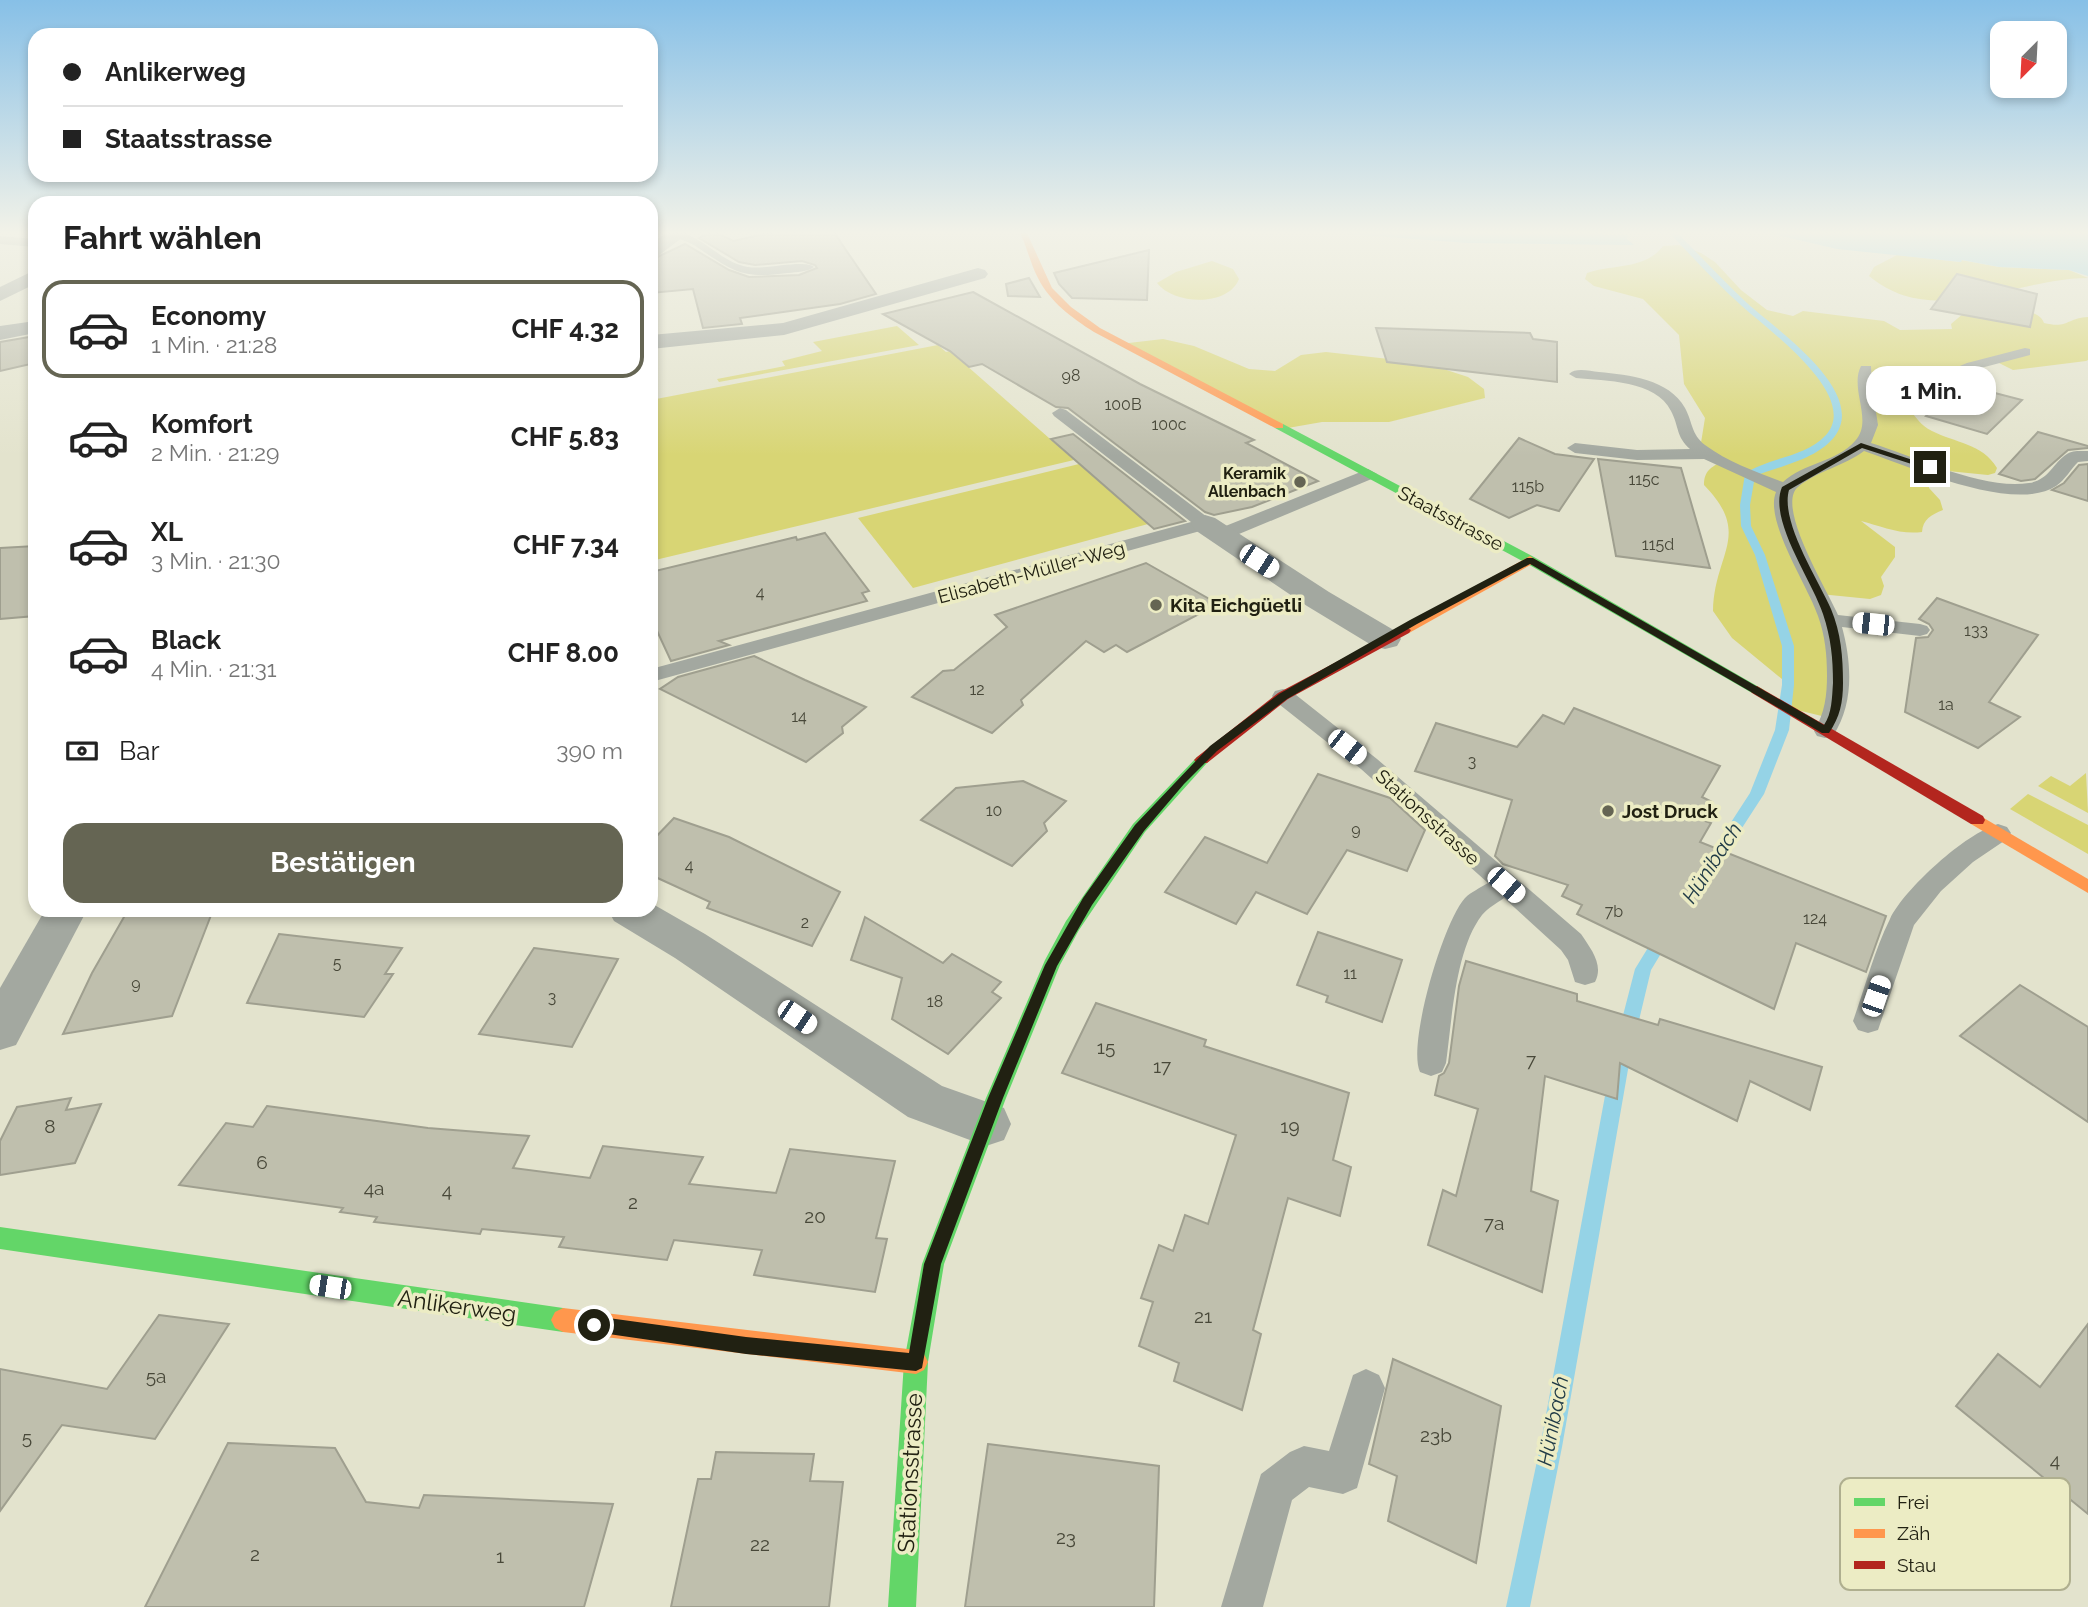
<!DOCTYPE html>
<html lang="de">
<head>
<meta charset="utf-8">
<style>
	:root { --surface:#fff; --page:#f6f6f6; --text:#222; --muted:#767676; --line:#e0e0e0; --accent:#656553 }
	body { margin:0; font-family:Raleway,sans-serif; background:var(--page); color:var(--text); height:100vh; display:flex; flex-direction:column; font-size:26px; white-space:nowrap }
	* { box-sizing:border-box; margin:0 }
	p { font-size:23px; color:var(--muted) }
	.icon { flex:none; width:38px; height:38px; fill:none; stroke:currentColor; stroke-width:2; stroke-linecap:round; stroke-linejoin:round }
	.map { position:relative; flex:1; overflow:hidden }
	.panel { position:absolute; left:28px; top:196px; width:630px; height:721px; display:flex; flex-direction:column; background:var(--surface); border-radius:21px; box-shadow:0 4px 10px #0003 }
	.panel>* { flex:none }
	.banner { position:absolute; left:28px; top:28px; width:630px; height:154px; border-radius:21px; box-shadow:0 4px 10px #0003; display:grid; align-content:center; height:154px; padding:0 35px; background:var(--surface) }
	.needle { width:46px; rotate:204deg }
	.fabs { position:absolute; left:1990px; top:21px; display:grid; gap:14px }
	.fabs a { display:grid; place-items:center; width:77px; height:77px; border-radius:14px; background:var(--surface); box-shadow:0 4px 10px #0003; font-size:35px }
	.end { position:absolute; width:32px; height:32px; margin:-16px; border:9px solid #212112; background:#fff; box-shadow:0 0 0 4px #fff }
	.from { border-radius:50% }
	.bubble { position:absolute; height:49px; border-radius:21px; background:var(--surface); box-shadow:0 4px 10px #0003; font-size:23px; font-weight:700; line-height:49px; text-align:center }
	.car { position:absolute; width:21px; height:42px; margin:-21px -10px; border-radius:9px; box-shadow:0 0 5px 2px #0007; background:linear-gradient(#fff 24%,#345 0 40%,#fff 0 76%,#345 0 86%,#fff 0) }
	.banner b { display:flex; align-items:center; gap:24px; height:66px; font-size:26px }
	.banner b+b { border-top:2px solid var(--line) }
	.banner i { width:18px; height:18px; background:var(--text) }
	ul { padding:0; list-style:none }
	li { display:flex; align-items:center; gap:21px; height:98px; margin:0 14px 10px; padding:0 21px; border:4px solid transparent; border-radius:21px }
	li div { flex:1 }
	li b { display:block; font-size:26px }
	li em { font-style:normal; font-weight:700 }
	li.on { border-color:var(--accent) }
	li>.icon { width:63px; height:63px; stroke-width:1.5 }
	h2 { padding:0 35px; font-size:32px; line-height:84px }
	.pay { display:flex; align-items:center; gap:18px; height:77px; padding:0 35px; font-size:26px }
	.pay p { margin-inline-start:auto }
	.cta { display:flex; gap:14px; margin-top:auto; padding:14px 35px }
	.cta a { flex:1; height:80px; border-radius:21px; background:var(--accent); color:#fff; font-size:28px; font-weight:700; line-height:80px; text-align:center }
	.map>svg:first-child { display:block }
	.green { fill:#d8d574 }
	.water { fill:#95d3e6 }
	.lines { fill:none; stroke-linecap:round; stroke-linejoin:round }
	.stream { fill:#95d3e6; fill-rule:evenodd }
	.building { fill:#bfbfad; stroke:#9f9f8f; stroke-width:2 }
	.lane { fill:#a3a8a0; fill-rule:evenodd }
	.street { fill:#a3a8a0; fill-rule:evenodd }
	.fast { fill:#63d668; fill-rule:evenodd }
	.slow { fill:#ff974d; fill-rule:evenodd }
	.jam { fill:#b3261e; fill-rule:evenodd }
	.route { fill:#212112 }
	.poi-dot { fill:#656553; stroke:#ececc4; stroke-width:2.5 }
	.labels { text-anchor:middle; stroke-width:7; stroke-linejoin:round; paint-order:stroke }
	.number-label { font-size:16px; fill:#484839 }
	.far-poi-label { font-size:16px; font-weight:bold; fill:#212112; stroke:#ececc4; text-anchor:end }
	.street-label { font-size:19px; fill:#212112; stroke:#ececc4 }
	.poi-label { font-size:19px; font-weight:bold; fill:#212112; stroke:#ececc4; text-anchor:start }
	.near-number-label { font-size:19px; fill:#484839 }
	.water-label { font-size:21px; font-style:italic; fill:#203b47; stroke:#ececc4 }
	.near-street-label { font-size:23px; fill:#212112; stroke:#ececc4 }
	.key { fill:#ececc4; stroke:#afaf8f; stroke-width:2 }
	.key-label { font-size:19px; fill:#212112 }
</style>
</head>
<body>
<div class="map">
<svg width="2088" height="1607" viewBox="0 0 2088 1607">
	<rect width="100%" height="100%" fill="#e3e3cd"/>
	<g class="green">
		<path d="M1679,245L1701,253L1715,262L1741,290L1767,310L1793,316L1803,311L1811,312L1884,321L1900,330L1952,329L1951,324L1964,313C1983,312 2037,302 2044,323C2068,329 2067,318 2088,317V360L2086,361L2013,370L1995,361L1935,382L1865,389L1867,395C1879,398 1899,398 1908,408C1917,418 1920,425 1932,431C1955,443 1982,443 1997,468L1995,473L1988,475L1938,470L1929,478V488L1940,500L1943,510C1931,515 1923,519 1922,532C1900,535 1881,526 1861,521L1895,547V557L1881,577L1884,586L1881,595L1870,599L1820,594L1834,719L1785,707L1788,684L1732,638L1713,611C1714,553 1753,535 1704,485C1704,471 1711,467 1723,461L1700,449L1705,418L1684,384L1679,335L1643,299L1594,286L1585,279L1587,273C1613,264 1645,270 1663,246Z"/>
		<path d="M1897,255L1960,262L1961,260L1999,267L2069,270L2088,278C2016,278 1933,330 1869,276L1874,267Z"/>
		<path d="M1212,261L1233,269L1239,279C1228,307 1174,305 1157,283L1176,272Z"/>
		<path d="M897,326L919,345L719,382L717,379L785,366L782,361L822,351L813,342Z"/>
		<path d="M1163,339L1194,346L1249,369L1275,371L1301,355L1326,352L1425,363L1468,377L1484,389L1485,398L1389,422H1322L1282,429L1120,344Z"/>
		<path d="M938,345L946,352L950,351L1074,460L651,561V400Z"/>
		<path d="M1079,464L1148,524L913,588L858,518Z"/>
		<path d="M2086,773L2088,813L2038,786L2051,776L2070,786Z"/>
		<path d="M2028,794L2088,825V854L2010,809Z"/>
	</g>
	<g class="water">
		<path d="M1310,231H1569L1555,234C1567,236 1585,231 1600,231L1604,235H1627L1629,237L1626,238L1634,245L1467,243Z"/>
		<path d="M1760,231H2088V276L2069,270L1999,267L1962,260L1961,262L1837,249Z"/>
	</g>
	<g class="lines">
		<g class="stream">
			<path d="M1668,231H1675C1700,255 1722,280 1747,303C1774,328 1868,391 1835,436C1818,459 1780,466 1755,476L1750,505L1751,526L1765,555L1794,646V685L1789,730L1764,794L1716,868H1706L1704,864L1750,793L1775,730L1782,685V646L1755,555L1741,526L1740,505L1745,474C1768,457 1805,458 1826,435C1861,396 1767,329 1743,307C1717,284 1692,257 1668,231Z"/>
			<path d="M1663,931L1669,933L1671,937L1651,970L1630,1058L1562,1447L1530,1607H1506L1540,1447L1612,1058L1635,969L1657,933Z"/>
		</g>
	</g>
	<g class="building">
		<path d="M713,231L733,241L778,231H833L876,294L840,304L740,318L742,324L703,328L693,289L651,293V260L685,244L729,270L749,277L799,275L817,268L815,265L802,261L755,265L739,262L699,238Z"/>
		<path d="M1149,250L1147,300L1072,298L1059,284L1054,273Z"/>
		<path d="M1957,274L2037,294L2030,327L1931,309Z"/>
		<path d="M1029,278L1040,297L1008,296L1006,284Z"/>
		<path d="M973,292L1140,384L1254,440L1246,443L1318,481L1252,507L1214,515L1205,512L1068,408L1056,407L982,364L969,367L950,351L883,314Z"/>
		<path d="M1376,328L1530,333L1533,339L1557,342V382L1387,362Z"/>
		<path d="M35,336V363L0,371V342Z"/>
		<path d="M1962,384L1991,392L2022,400L1987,434L1926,416Z"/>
		<path d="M2038,432L2088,446V448L2068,450L2035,479L2021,481L1999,474Z"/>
		<path d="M1073,434L1185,521L1154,529L1051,439Z"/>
		<path d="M1519,438L1555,454L1594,459L1559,511L1537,505L1509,518L1470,499Z"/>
		<path d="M1598,459L1681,468L1710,568L1616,556Z"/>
		<path d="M2088,464V501L2052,490L2064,483L2079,465Z"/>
		<path d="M825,533L869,591L862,593L867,601L719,641L729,645L671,661L651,618V572L796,537L797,540Z"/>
		<path d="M35,546V616L0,619V548Z"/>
		<path d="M1146,563L1218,604L1127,652L1116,645L1104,652L1086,641L1021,700L1023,705L992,733L912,697L943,671L954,670L1007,627L995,615Z"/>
		<path d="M1937,598L2038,635L1989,702L2020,717L1978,748L1905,712L1916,638L1928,637L1933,630L1929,624L1919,619Z"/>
		<path d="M754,656L805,680L866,707L842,727L843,733L806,762L660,689L678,677Z"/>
		<path d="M1574,708L1720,766L1702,797L1712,802L1702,820L1711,823L1700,842L1886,916L1866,972L1796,943L1774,1009L1577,914L1582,905L1562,896L1568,885L1503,864L1495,856L1512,800L1415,771L1436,723L1517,747L1543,715L1564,724Z"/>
		<path d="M1318,774L1390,798L1425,830L1407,871L1347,850L1307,914L1256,892L1236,924L1165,892L1205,837L1267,863Z"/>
		<path d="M1023,781L1066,801L1044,823L1047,831L1012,866L921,820L956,788Z"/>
		<path d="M674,818L729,837L840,892L812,946L707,908L710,902L651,875V842Z"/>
		<path d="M128,910H213L172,1016L63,1034L92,973Z"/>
		<path d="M865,917L943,963L952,954L1001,982L992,992L1001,998L948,1054L892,1019L902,978L851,960Z"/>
		<path d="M1318,932L1402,960L1382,1022L1326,1002L1328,996L1297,985Z"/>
		<path d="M279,934L402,948L385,974H393L364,1017L247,1003Z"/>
		<path d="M534,948L618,959L572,1047L479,1034Z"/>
		<path d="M1466,961L1577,994V1001L1658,1025L1660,1019L1822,1067L1810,1110L1750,1081L1737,1121L1620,1063L1617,1099L1545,1076L1531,1191L1558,1201L1542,1292L1428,1245L1443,1190L1456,1196L1478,1109L1435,1095L1439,1076L1444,1073L1449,1063L1459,986Z"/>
		<path d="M2020,985L2088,1027V1122L1960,1036Z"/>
		<path d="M1096,1003L1206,1040L1204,1046L1349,1093L1333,1160L1351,1167L1340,1216L1288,1198L1253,1330L1261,1334L1242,1410L1174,1381L1179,1363L1139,1346L1153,1302L1141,1298L1159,1245L1173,1251L1185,1215L1208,1224L1236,1135L1062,1073Z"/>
		<path d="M71,1098L66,1110L101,1104L75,1163L0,1175V1141L17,1107Z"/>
		<path d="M267,1106L428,1128L529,1136L513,1168L590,1178L603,1146L703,1157L689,1184L776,1193L790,1149L895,1161L876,1238L887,1239L875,1292L754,1275L762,1250L674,1240L667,1260L559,1247L564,1237L482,1229L480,1234L374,1222L377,1217L340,1212L343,1208L179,1185L226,1123L253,1127Z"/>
		<path d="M159,1315L229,1324L155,1439L62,1425L0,1511V1369L107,1389Z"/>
		<path d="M2088,1324V1514L1956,1406L1998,1354L2040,1387Z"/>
		<path d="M1393,1359L1501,1406L1476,1563L1388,1521L1397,1476L1369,1464Z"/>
		<path d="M228,1443L335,1448L366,1502L419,1508L424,1495L613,1504L584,1607H145Z"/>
		<path d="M988,1444L1159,1466L1154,1607H965Z"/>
		<path d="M716,1452L814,1454L810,1481L843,1482L829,1607H671L698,1479H711Z"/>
	</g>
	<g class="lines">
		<g class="lane">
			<path d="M679,232C705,238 722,263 748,267C765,270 804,259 814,267C807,272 797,272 788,273C742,279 734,272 697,247C690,242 680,240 673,235Z"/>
			<path d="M0,236L35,239V247L0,244Z"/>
			<path d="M2025,348L2030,349V355L1977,369L1923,391L1873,393L1878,425L1871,443C1917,457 1981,490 2029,483C2049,480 2052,464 2067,454C2072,450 2082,451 2088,451V461L2078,462C2071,469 2065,480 2056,486C2013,514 1909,466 1864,451C1844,466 1817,471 1798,487C1775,506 1828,591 1838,615L1920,624L1927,626L1930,630L1927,634L1920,636L1842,627C1852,664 1854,704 1833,736L1825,738L1817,736L1814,731C1825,713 1827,695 1827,675C1827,655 1825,635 1818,616C1808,586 1764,521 1776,492L1704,459L1637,460L1575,453L1567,448L1575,443L1637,450L1690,449C1676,437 1679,426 1671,411C1656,380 1605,381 1576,378L1569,374C1576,367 1589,371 1599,372C1629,375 1669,379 1685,408C1693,423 1691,434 1705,445C1728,462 1756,472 1783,482C1803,463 1837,462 1855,441C1874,421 1849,389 1861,366H1871L1872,384L1921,382L1967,363Z"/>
			<path d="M1060,408L1066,410L1211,520L1214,524L1211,528L651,682V669L1191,522L1054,416L1052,413Z"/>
			<path d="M1368,469L1377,474L1374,478L1227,539H1213L1211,535L1213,531Z"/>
			<path d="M1283,689L1291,691L1377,759L1581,934C1591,949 1604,965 1595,982L1585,985L1575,982L1568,960L1561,950L1504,898C1497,903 1488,908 1482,915C1455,950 1452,1020 1446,1063L1442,1072L1431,1076L1420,1072C1407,1045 1443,922 1465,898C1471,892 1480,888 1488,883L1361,769L1275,701L1272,696L1275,691Z"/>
			<path d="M1998,824L2007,827L2011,833L2007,839L1973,862L1941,891L1914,925L1878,1030L1868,1033L1858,1030L1853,1021C1865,988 1874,951 1890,919C1904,889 1966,833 1998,824Z"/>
			<path d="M1366,1369L1379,1375L1385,1388L1357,1488L1343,1494L1309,1487L1292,1500L1263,1607H1221L1261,1474L1290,1452L1304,1446L1329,1451L1353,1375Z"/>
		</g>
		<g class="street">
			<path d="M669,231H691L658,256L651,258V244Z"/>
			<path d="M978,268L985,270L988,274L985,278L784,335L651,349V335L783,323Z"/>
			<path d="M35,270V284L0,301V287Z"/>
			<path d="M35,321V333L0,340V326Z"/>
			<path d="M1205,515L1215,518L1329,592L1397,632L1401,639L1397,646L1385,649L1373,646L1307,606L1195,530L1191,524L1195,518Z"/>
			<path d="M651,903L705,934L942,1086L1004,1108L1011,1124L1004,1140L986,1146L908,1117L675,958L614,921L608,910H651Z"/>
			<path d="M45,910H87L16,1045L0,1050V988Z"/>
		</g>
		<g class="fast">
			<path d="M1275,424H1283L1534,557L1764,690L1762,693H1752L1526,563L1275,428Z"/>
			<path d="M1202,755L1207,757L1210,760L1207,763L1145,832L1079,930L1060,965L1006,1098L944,1264L928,1362L916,1607H888L904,1362L922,1264L986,1098L1045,960L1066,921L1133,824L1197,757Z"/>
			<path d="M0,1227L563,1308L571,1312L575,1320L571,1328L563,1332L0,1249Z"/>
		</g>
		<g class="slow">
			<path d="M1019,231H1026L1052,288L1071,307L1100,328L1283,424V428H1275L1094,332C1072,318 1050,302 1038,278C1030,263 1027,246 1019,231Z"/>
			<path d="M1530,556L1536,560L1534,563L1409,633H1399L1397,630Z"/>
			<path d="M1977,814L2088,879V893L1971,824L1969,820Z"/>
			<path d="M563,1308L916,1350L924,1354L928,1362L924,1370L916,1374L563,1332L555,1328L551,1320L555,1312Z"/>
		</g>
		<g class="jam">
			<path d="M1404,626L1411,630L1409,633L1288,699L1207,763H1197L1194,760L1197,757L1278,693Z"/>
			<path d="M1757,686L1983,816L1985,820L1983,824H1971L1752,693L1750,690Z"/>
		</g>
	</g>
	<linearGradient id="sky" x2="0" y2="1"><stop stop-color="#87c0e7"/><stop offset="0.51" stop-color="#f2f2e8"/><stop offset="1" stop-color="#f2f2e8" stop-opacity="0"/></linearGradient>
	<rect width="2088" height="456" fill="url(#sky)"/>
	<path class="route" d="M1861,443L1934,467L1927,469L1862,448L1789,490C1780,522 1818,579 1831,609C1841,633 1843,657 1843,683C1843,702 1840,717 1829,733H1822L1530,564L1417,624L1287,699L1217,751L1184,784L1144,831L1092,905L1057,966L1003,1098L941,1264L922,1368L916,1371L746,1354L588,1331L585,1325L588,1319L594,1316L746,1337L909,1353L924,1264L988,1098L1045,965L1083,898L1135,825L1210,746L1279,694L1410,620L1527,558H1533L1824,725C1832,714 1832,697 1833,683C1833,658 1831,638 1823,614C1812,580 1768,520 1782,487Z"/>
	<g class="poi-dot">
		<circle cx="1300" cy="482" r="7"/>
		<circle cx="1156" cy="605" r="7"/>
		<circle cx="1608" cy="811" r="7"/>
	</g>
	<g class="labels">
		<g class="number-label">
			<text x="1071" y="381">98</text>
			<text x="1123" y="410">100B</text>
			<text x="1169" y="430">100c</text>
			<text x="1644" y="485">115c</text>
			<text x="1528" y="492">115b</text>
			<text x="1658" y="550">115d</text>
			<text x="760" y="598">4</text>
			<text x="1976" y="636">133</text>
			<text x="977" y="695">12</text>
			<text x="1946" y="710">1a</text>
			<text x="799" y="722">14</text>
			<text x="1472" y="767">3</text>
			<text x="994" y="816">10</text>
			<text x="1356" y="835">9</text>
			<text x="689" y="871">4</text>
			<text x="1614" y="917">7b</text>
			<text x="1815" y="924">124</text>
			<text x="805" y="928">2</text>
			<text x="337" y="969">5</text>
			<text x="1350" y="979">11</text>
			<text x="136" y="989">9</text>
			<text x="552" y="1003">3</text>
			<text x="935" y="1007">18</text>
		</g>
		<g class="far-poi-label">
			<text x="1286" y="479">Keramik<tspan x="1286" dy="18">Allenbach</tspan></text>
		</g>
		<g class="street-label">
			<text transform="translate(1451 518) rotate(28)" y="7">Staatsstrasse</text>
			<text transform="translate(1031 572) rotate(-15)" y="7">Elisabeth-Müller-Weg</text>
			<text transform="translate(1428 817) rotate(42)" y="7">Stationsstrasse</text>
		</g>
		<g class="poi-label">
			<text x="1170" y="612">Kita Eichgüetli</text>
			<text x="1622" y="818">Jost Druck</text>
		</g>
		<g class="near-number-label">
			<text x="1106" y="1054">15</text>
			<text x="1531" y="1067">7</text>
			<text x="1162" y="1073">17</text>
			<text x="50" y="1133">8</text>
			<text x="1290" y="1133">19</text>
			<text x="262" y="1169">6</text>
			<text x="374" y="1195">4a</text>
			<text x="447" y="1197">4</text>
			<text x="633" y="1209">2</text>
			<text x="815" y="1223">20</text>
			<text x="1494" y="1230">7a</text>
			<text x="1203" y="1323">21</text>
			<text x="156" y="1383">5a</text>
			<text x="1436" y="1442">23b</text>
			<text x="27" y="1444">5</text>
			<text x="2055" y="1467">4</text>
			<text x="1066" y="1544">23</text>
			<text x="760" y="1551">22</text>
			<text x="255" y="1561">2</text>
			<text x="500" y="1563">1</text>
		</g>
		<g class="water-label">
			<text transform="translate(1712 863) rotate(-57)" y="7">Hünibach</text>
			<text transform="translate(1553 1421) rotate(-79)" y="7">Hünibach</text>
		</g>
		<g class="near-street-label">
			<text transform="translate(457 1306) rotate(8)" y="8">Anlikerweg</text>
			<text transform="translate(910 1473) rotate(-87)" y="8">Stationsstrasse</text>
		</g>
	</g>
	<rect x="1840" y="1478" width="230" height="112" rx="10" class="key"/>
	<rect x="1854" y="1498" width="31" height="8" fill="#63d668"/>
	<rect x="1854" y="1529" width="31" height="9" fill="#ff974d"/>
	<rect x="1854" y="1561" width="31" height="8" fill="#b3261e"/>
	<g class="key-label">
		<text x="1897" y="1509">Frei</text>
		<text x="1897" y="1540">Zäh</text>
		<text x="1897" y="1572">Stau</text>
	</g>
</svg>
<div class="fabs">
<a><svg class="needle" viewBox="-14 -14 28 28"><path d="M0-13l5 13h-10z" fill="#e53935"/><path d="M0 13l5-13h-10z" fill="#767676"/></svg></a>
</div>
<i class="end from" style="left:594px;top:1325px"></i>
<i class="end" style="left:1930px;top:467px"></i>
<div class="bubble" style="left:1866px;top:366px;width:130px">1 Min.</div>
<i class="car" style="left:1259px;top:561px;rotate:123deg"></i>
<i class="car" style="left:1873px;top:624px;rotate:276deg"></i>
<i class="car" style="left:1347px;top:747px;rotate:128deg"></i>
<i class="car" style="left:1506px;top:885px;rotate:131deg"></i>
<i class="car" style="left:1876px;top:996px;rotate:19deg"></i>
<i class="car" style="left:797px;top:1017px;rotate:124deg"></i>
<i class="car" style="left:330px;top:1287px;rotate:279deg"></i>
<div class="banner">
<b><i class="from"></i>Anlikerweg</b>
<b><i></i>Staatsstrasse</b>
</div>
<section class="panel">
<h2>Fahrt wählen</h2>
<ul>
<li class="on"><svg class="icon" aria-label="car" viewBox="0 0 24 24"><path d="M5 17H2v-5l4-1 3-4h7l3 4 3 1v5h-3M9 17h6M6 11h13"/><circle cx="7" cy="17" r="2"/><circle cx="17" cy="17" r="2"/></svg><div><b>Economy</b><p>1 Min. · 21:28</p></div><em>CHF 4.32</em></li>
<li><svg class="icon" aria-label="car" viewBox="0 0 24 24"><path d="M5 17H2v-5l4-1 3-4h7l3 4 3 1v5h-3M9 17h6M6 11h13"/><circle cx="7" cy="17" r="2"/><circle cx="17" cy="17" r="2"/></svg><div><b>Komfort</b><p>2 Min. · 21:29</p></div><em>CHF 5.83</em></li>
<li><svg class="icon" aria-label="car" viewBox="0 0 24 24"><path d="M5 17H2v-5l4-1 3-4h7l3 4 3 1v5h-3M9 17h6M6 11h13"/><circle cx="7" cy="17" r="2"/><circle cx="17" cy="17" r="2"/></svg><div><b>XL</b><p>3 Min. · 21:30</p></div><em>CHF 7.34</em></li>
<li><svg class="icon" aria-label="car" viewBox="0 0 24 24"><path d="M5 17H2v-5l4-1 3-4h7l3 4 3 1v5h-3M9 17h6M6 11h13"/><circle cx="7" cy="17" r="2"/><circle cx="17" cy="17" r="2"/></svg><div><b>Black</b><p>4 Min. · 21:31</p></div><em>CHF 8.00</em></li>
</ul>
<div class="pay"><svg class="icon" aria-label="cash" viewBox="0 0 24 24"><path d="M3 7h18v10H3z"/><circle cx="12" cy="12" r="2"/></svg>Bar<p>390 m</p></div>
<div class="cta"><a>Bestätigen</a></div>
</section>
</div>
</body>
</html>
